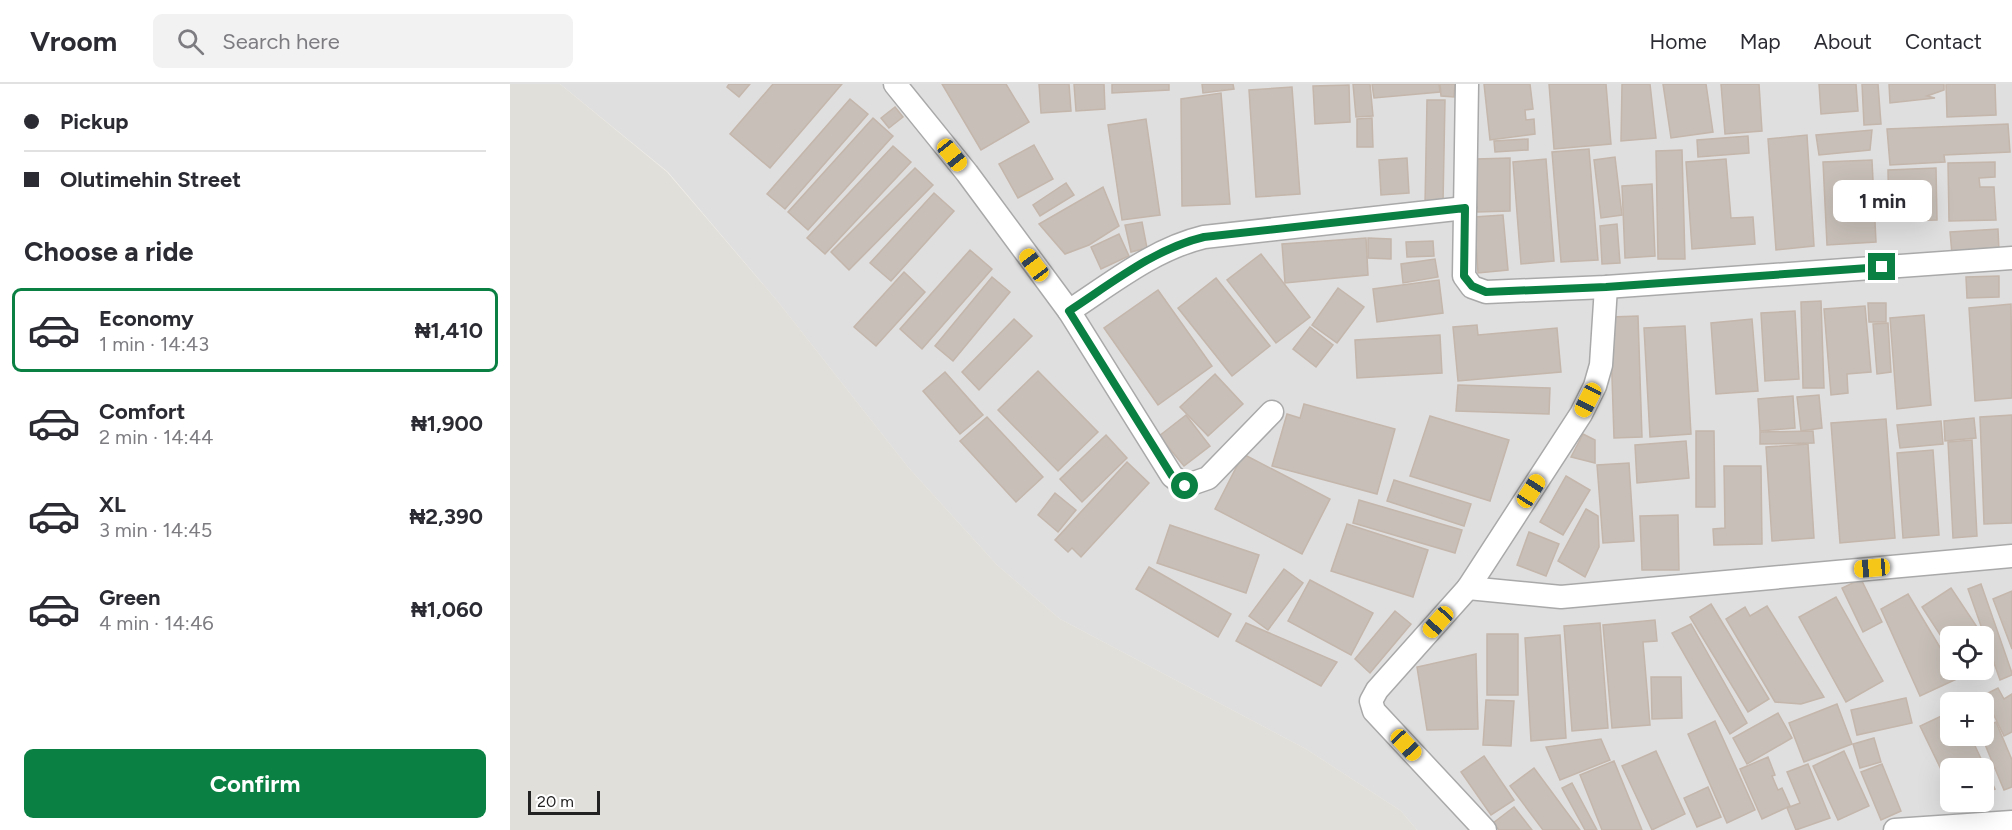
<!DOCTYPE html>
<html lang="en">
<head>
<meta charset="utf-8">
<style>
	:root { --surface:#fff; --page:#f2f2f3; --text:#2b2b33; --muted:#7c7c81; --line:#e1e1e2; --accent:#0b8043 }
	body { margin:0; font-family:Figtree,sans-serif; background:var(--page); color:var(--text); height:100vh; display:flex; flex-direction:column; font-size:22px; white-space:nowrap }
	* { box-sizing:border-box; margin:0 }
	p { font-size:20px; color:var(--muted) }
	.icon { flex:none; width:33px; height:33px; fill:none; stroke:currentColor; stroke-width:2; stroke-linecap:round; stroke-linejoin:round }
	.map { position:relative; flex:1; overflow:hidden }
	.drawer { display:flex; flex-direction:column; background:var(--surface); width:510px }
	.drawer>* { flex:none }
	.hud { display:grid; align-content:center; height:132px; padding:0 24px; background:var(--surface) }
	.fabs { position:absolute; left:1430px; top:542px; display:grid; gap:12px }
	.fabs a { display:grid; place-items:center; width:54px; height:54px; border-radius:9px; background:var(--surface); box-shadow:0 6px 24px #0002; font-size:30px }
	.scale { position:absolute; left:18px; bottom:15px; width:72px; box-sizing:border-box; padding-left:6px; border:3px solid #222; border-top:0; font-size:16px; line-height:21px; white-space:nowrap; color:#222; -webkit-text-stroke:4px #fff; paint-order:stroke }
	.end { position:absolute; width:27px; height:27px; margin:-14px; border:8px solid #0b8043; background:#fff; box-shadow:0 0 0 3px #fff }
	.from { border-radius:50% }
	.bubble { position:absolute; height:42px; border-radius:9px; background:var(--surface); box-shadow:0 6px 24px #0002; font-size:20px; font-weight:700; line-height:42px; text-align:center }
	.car { position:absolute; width:18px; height:36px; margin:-18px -9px; border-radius:8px; box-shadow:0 0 4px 2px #0007; background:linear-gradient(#f5c518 24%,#345 0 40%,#f5c518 0 76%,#345 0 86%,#f5c518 0) }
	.hud b { display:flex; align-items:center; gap:21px; height:57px; font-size:22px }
	.hud b+b { border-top:2px solid var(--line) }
	.hud i { width:15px; height:15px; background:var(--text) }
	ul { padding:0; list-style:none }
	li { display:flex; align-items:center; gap:18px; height:84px; margin:0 12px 9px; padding:0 12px; border:3px solid transparent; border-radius:9px }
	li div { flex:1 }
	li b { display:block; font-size:22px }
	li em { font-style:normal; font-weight:700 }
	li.on { border-color:var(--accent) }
	li>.icon { width:54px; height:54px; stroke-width:1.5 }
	h2 { padding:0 24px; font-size:27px; line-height:72px }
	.cta { display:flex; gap:12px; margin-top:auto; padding:12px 24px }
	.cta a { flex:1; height:69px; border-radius:9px; background:var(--accent); color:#fff; font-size:24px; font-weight:700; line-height:69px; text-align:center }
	header { display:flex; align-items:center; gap:36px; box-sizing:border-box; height:84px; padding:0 30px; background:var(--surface); border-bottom:2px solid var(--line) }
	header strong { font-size:28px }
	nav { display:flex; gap:33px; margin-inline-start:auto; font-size:21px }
	.search { width:420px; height:54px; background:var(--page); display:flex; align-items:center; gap:15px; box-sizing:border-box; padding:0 21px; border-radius:9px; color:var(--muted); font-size:22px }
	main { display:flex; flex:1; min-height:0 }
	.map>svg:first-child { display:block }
	.residential { fill:#e0dfdf; fill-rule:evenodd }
	.airport { fill:#e1dfda }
	.building { fill:#c7bfb8; stroke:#c4b6ab; stroke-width:1.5 }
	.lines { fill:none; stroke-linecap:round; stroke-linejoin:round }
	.minor-casing { stroke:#a9a9a9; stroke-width:25 }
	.minor { stroke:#fff; stroke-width:22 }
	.route { stroke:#0b8043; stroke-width:8 }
</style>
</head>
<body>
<header>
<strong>Vroom</strong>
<div class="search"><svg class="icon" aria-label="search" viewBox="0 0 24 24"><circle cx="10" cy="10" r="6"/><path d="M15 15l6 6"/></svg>Search here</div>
<nav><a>Home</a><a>Map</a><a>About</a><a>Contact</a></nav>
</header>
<main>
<section class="drawer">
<div class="hud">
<b><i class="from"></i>Pickup</b>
<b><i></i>Olutimehin Street</b>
</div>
<h2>Choose a ride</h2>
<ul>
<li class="on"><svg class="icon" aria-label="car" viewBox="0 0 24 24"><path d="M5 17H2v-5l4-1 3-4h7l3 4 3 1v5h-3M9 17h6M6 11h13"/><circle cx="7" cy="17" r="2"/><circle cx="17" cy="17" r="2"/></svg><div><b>Economy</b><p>1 min · 14:43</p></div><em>₦1,410</em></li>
<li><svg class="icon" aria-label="car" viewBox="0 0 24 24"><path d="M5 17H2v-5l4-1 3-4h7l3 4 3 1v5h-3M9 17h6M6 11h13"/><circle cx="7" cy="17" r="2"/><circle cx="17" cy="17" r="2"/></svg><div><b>Comfort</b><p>2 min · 14:44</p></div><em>₦1,900</em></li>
<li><svg class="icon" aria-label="car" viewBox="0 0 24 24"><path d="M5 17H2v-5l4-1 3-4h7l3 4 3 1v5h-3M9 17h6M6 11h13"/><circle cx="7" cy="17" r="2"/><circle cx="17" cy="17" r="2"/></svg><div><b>XL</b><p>3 min · 14:45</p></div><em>₦2,390</em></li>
<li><svg class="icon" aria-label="car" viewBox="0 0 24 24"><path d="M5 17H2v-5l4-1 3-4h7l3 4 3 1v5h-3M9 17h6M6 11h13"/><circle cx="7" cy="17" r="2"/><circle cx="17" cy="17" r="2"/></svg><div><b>Green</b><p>4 min · 14:46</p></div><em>₦1,060</em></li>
</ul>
<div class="cta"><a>Confirm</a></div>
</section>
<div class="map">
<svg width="1502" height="746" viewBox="0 0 1502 746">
	<rect width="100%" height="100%" fill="#f2efe9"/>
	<path class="residential" d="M50,0H1502V746H907L891,727L796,665L550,535L487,481L398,383L269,219L158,88ZM1440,552H1473V585H1440ZM1440,618H1473V651H1440ZM1440,684H1473V717H1440Z"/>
	<path class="airport" d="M0,0H50L157,88L269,219L398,383L487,481L550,535L796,665L891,727L907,746H0Z"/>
	<g class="building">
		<path d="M219,0H240L229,13L217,3Z"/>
		<path d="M263,0H332L260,84L220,50Z"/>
		<path d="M432,0H496L519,38L471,66Z"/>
		<path d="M529,0H559L561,27L531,29Z"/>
		<path d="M564,0H594L595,25L566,27Z"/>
		<path d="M602,0H659V6L602,9Z"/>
		<path d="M692,0H723L724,5L693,9Z"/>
		<path d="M843,0H860L863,32L846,33Z"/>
		<path d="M862,0H929L930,8L864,14Z"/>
		<path d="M930,0H945L944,13L931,12Z"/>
		<path d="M974,0H1020L1023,25L1015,26L1016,36L1024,35L1025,50L980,56Z"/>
		<path d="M1039,0H1096L1101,60L1044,65Z"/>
		<path d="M1112,0H1140L1146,54L1111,57Z"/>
		<path d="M1153,0H1196L1203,48L1161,54Z"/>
		<path d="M1211,0H1249L1252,47L1215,50Z"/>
		<path d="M1309,0H1346L1348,27L1311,30Z"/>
		<path d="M1352,0H1368L1371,40L1354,41Z"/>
		<path d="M1379,0H1434V6L1417,12L1425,14L1380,19Z"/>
		<path d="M1436,0H1485L1486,31L1437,33Z"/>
		<path d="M839,1L840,38L805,40L803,2Z"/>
		<path d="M782,3L790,110L746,113L739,6Z"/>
		<path d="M711,9L720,120L672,122L671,15Z"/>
		<path d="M340,15L358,30L275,125L257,110Z"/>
		<path d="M917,16H935L933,120H915Z"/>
		<path d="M385,23L393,33L379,44L371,34Z"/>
		<path d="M363,34L383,52L298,146L278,128Z"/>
		<path d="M862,34L863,63H847V35Z"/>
		<path d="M636,35L650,131L612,136L598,41Z"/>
		<path d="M1498,40L1500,68L1434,71L1435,78L1380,81L1377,45Z"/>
		<path d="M1362,46L1360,66L1309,71L1306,51Z"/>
		<path d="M1297,51L1304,162L1266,166L1258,55Z"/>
		<path d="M1238,52L1239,69L1188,73L1187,56Z"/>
		<path d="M1018,55V66L985,68L984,57Z"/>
		<path d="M524,61L543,95L508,114L489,80Z"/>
		<path d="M383,62L401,78L315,170L297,154Z"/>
		<path d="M1079,65L1088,176L1051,178L1042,68Z"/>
		<path d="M1172,66L1175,175H1148L1146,67Z"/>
		<path d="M1105,73L1112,131L1091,134L1084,76Z"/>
		<path d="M897,74L899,109L871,111L869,76Z"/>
		<path d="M1000,74V127L967,128L966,75Z"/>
		<path d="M1036,75L1044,177L1011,180L1003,78Z"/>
		<path d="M1216,75L1221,134L1243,133L1245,160L1182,165L1176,78Z"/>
		<path d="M1362,76L1366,158L1317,161L1313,78Z"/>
		<path d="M1485,78V93L1469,94L1470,103H1484L1486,136L1439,137L1438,79Z"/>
		<path d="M405,84L423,101L339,186L321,168Z"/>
		<path d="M1426,84L1427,136L1379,137L1378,86Z"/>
		<path d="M556,99L564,111L530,132L523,121Z"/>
		<path d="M1142,100L1145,172L1115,174L1112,102Z"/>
		<path d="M593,103L609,142L579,161L555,170L529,140Z"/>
		<path d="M424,109L444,127L381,197L360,179Z"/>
		<path d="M993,131L998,186L968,189L964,133Z"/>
		<path d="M632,138L637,164L621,168L615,141Z"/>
		<path d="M1107,140L1110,179L1092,180L1090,142Z"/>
		<path d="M1488,145L1489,167L1442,170L1440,148Z"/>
		<path d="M609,150L619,172L591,185L581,163Z"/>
		<path d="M856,154L858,191L775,199L772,160Z"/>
		<path d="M858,154L881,155V175L858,174Z"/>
		<path d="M923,157L924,172L897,173L896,158Z"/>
		<path d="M460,166L482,185L412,265L390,245Z"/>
		<path d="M751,170L800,233L766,259L717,196Z"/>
		<path d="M925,175L928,193L893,199L891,180Z"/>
		<path d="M394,188L415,208L366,262L344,243Z"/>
		<path d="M1489,192V213L1457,214L1456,193Z"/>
		<path d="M482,193L500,208L443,277L425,262Z"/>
		<path d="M706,194L760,262L722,292L668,224Z"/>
		<path d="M929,196L933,229L867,238L863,205Z"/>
		<path d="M828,204L854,223L827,259L802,241Z"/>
		<path d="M648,206L702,282L648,321L594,244Z"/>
		<path d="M1311,217L1314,304H1293L1291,218Z"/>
		<path d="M1358,219H1376V238H1359Z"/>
		<path d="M1501,220L1502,314L1465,317L1459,224Z"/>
		<path d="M1355,222L1361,288L1337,290L1338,309L1321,311L1314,225Z"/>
		<path d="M1285,227L1289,295L1255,297L1251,229Z"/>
		<path d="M1414,231L1421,321L1387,325L1380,234Z"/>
		<path d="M1128,232L1132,353L1104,354L1100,233Z"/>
		<path d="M504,235L522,252L469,306L452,288Z"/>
		<path d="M1242,235L1248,307L1206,310L1201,239Z"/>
		<path d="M1378,239L1381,288L1367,290L1363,240Z"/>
		<path d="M967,241L968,251L1047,244L1051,288L948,297L943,243Z"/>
		<path d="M1175,242L1181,350L1140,353L1134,244Z"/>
		<path d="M800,243L823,261L806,283L783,265Z"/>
		<path d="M930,251L932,289L847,294L845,256Z"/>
		<path d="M528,287L588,348L548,387L488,326Z"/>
		<path d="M435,288L473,331L450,350L413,307Z"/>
		<path d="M705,290L733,320L698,352L670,323Z"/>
		<path d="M948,301L1040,304L1039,330L946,327Z"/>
		<path d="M1309,311L1312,344L1291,347L1287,313Z"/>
		<path d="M1283,312L1285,344L1250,347L1248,315Z"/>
		<path d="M794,320L885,345L867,410L762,382L777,330L790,334Z"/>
		<path d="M676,331L700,362L674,382L649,352Z"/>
		<path d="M1502,331V439L1474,440L1470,333Z"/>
		<path d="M920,332L999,356L980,417L900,392Z"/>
		<path d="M477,333L533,393L506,418L450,357Z"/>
		<path d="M1464,334L1466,354L1435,357L1434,337Z"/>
		<path d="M1376,335L1385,454L1330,459L1321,339Z"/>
		<path d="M1431,337L1433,360L1390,364L1387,341Z"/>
		<path d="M1186,347H1204L1205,423H1186Z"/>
		<path d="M1303,347L1304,359L1250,360V348Z"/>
		<path d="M1073,350L1085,356V379L1061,373Z"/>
		<path d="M596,351L617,374L572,418L550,395Z"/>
		<path d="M1462,356L1467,452L1443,454L1438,358Z"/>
		<path d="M1176,357L1179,394L1127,399L1125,361Z"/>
		<path d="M1298,360L1304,454L1262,457L1256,363Z"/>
		<path d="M1423,366L1429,451L1393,454L1387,369Z"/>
		<path d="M733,370L820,415L792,470L705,425Z"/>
		<path d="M617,378L639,399L571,473L562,464L558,468L545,456Z"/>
		<path d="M1119,379L1124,457L1093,459L1087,381Z"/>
		<path d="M1214,382H1251L1252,460L1204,461L1203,445L1215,444Z"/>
		<path d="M1056,392L1080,406L1053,451L1030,438Z"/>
		<path d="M884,396L961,420L954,442L877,417Z"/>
		<path d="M545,409L566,426L548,448L528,431Z"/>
		<path d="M849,416L952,446L945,469L843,439Z"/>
		<path d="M1076,425L1088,432L1089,463L1075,493L1048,477Z"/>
		<path d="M1168,431L1169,486H1132L1130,432Z"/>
		<path d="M837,440L918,466L903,513L821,487Z"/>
		<path d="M660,441L749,471L736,509L647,479Z"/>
		<path d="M1019,448L1049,460L1036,492L1007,481Z"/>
		<path d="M639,483L721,530L708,553L626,505Z"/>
		<path d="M774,485L793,499L758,546L739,532Z"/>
		<path d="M1351,495L1372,538L1353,548L1332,504Z"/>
		<path d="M800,496L863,529L841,571L778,537Z"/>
		<path d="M1471,500L1502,589V591L1490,596L1458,505Z"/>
		<path d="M1441,504L1473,552H1440V566L1412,523Z"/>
		<path d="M1502,507V565L1483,515Z"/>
		<path d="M1398,510L1440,580V585H1443L1449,594L1410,612L1371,525Z"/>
		<path d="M1326,513L1373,597L1336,618L1289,533Z"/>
		<path d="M1201,520L1259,615L1238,628L1180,533Z"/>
		<path d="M1257,522L1314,613L1291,620L1265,618L1216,535L1235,523L1240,532Z"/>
		<path d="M885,527L901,540L860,589L845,575Z"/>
		<path d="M1145,536L1147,557L1133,558L1140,641L1102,644L1093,541Z"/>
		<path d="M736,539L827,578L811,602L726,557Z"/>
		<path d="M1090,539L1098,644L1062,647L1054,542Z"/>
		<path d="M1181,540L1237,639L1220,650L1162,549Z"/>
		<rect x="977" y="550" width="31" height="61"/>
		<path d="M1050,551L1056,654L1021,657L1015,554Z"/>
		<path d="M966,570L968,645L917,646L907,583Z"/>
		<path d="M1141,593H1171L1172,634L1142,635Z"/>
		<path d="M1488,604L1494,615L1502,610V648L1494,652L1474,611Z"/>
		<path d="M1396,614L1402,639L1347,651L1341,626Z"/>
		<path d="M976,616L1004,617L1001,662L973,661Z"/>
		<path d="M1327,620L1342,660L1294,678L1279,639Z"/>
		<path d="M1440,628V651H1460L1485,705L1473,710V684H1440V704L1410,642Z"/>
		<path d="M1268,629L1282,654L1237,680L1223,654Z"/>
		<path d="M1205,637L1245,726L1217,739L1178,650Z"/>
		<path d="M1486,638L1502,676V703L1494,706L1471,651H1473V644Z"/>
		<path d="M1364,654L1371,678L1350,684L1343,660Z"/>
		<path d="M1091,655L1100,676L1050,696L1036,663Z"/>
		<path d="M1146,667L1175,730L1142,746L1112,682Z"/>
		<path d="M1334,667L1359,722L1328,736L1303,682Z"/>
		<path d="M974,672L1004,716L981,731L951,688Z"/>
		<path d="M1258,673L1265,691L1262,692L1268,706L1272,704L1280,722L1252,735L1230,685Z"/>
		<path d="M1104,677L1132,746H1092L1070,691Z"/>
		<path d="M1298,680L1320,734L1286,746L1277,724L1290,719L1277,688Z"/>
		<path d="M1372,680L1391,727L1371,736L1351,688Z"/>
		<path d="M1024,684L1070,746H1033L1000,702Z"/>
		<path d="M1062,699L1087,746H1075L1052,704Z"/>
		<path d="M1198,703L1211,733L1187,743L1174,714Z"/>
		<path d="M1004,723L1022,746H989L983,739Z"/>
	</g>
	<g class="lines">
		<g class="minor-casing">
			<g id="minor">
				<path d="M385,0L457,89L559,227L662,392L675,402L698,394L762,328"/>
				<path d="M957,0L954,192L962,203L976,208L1096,203L1502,174"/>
				<path d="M559,227C602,199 644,165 694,153L955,124"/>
				<path d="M958,504L1051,513L1502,472"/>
				<path d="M975,746L864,627L861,617L867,606L958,504L1071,330L1085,302L1091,281L1096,203"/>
				<path d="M1385,746L1502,738"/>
			</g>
		</g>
		<use href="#minor" class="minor"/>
	</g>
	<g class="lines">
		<path class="route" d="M675,402L662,392L559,227C602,199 644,165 694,153L955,124L954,192L962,202L976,208L1096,203L1372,183"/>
	</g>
</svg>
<div class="fabs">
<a><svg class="icon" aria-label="locate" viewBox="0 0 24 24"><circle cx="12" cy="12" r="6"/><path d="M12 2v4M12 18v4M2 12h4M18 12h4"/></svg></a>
<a>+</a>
<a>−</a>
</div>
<div class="scale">20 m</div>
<i class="end from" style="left:675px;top:402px"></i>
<i class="end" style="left:1372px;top:183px"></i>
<div class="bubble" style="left:1323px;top:96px;width:99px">1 min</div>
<i class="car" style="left:442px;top:71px;rotate:141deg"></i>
<i class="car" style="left:524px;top:181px;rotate:323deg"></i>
<i class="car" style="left:1078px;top:316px;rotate:207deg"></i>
<i class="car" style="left:1021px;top:407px;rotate:33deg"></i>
<i class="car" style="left:1362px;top:484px;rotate:265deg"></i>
<i class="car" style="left:928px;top:538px;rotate:222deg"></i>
<i class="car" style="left:896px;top:661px;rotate:137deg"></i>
</div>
</main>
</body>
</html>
